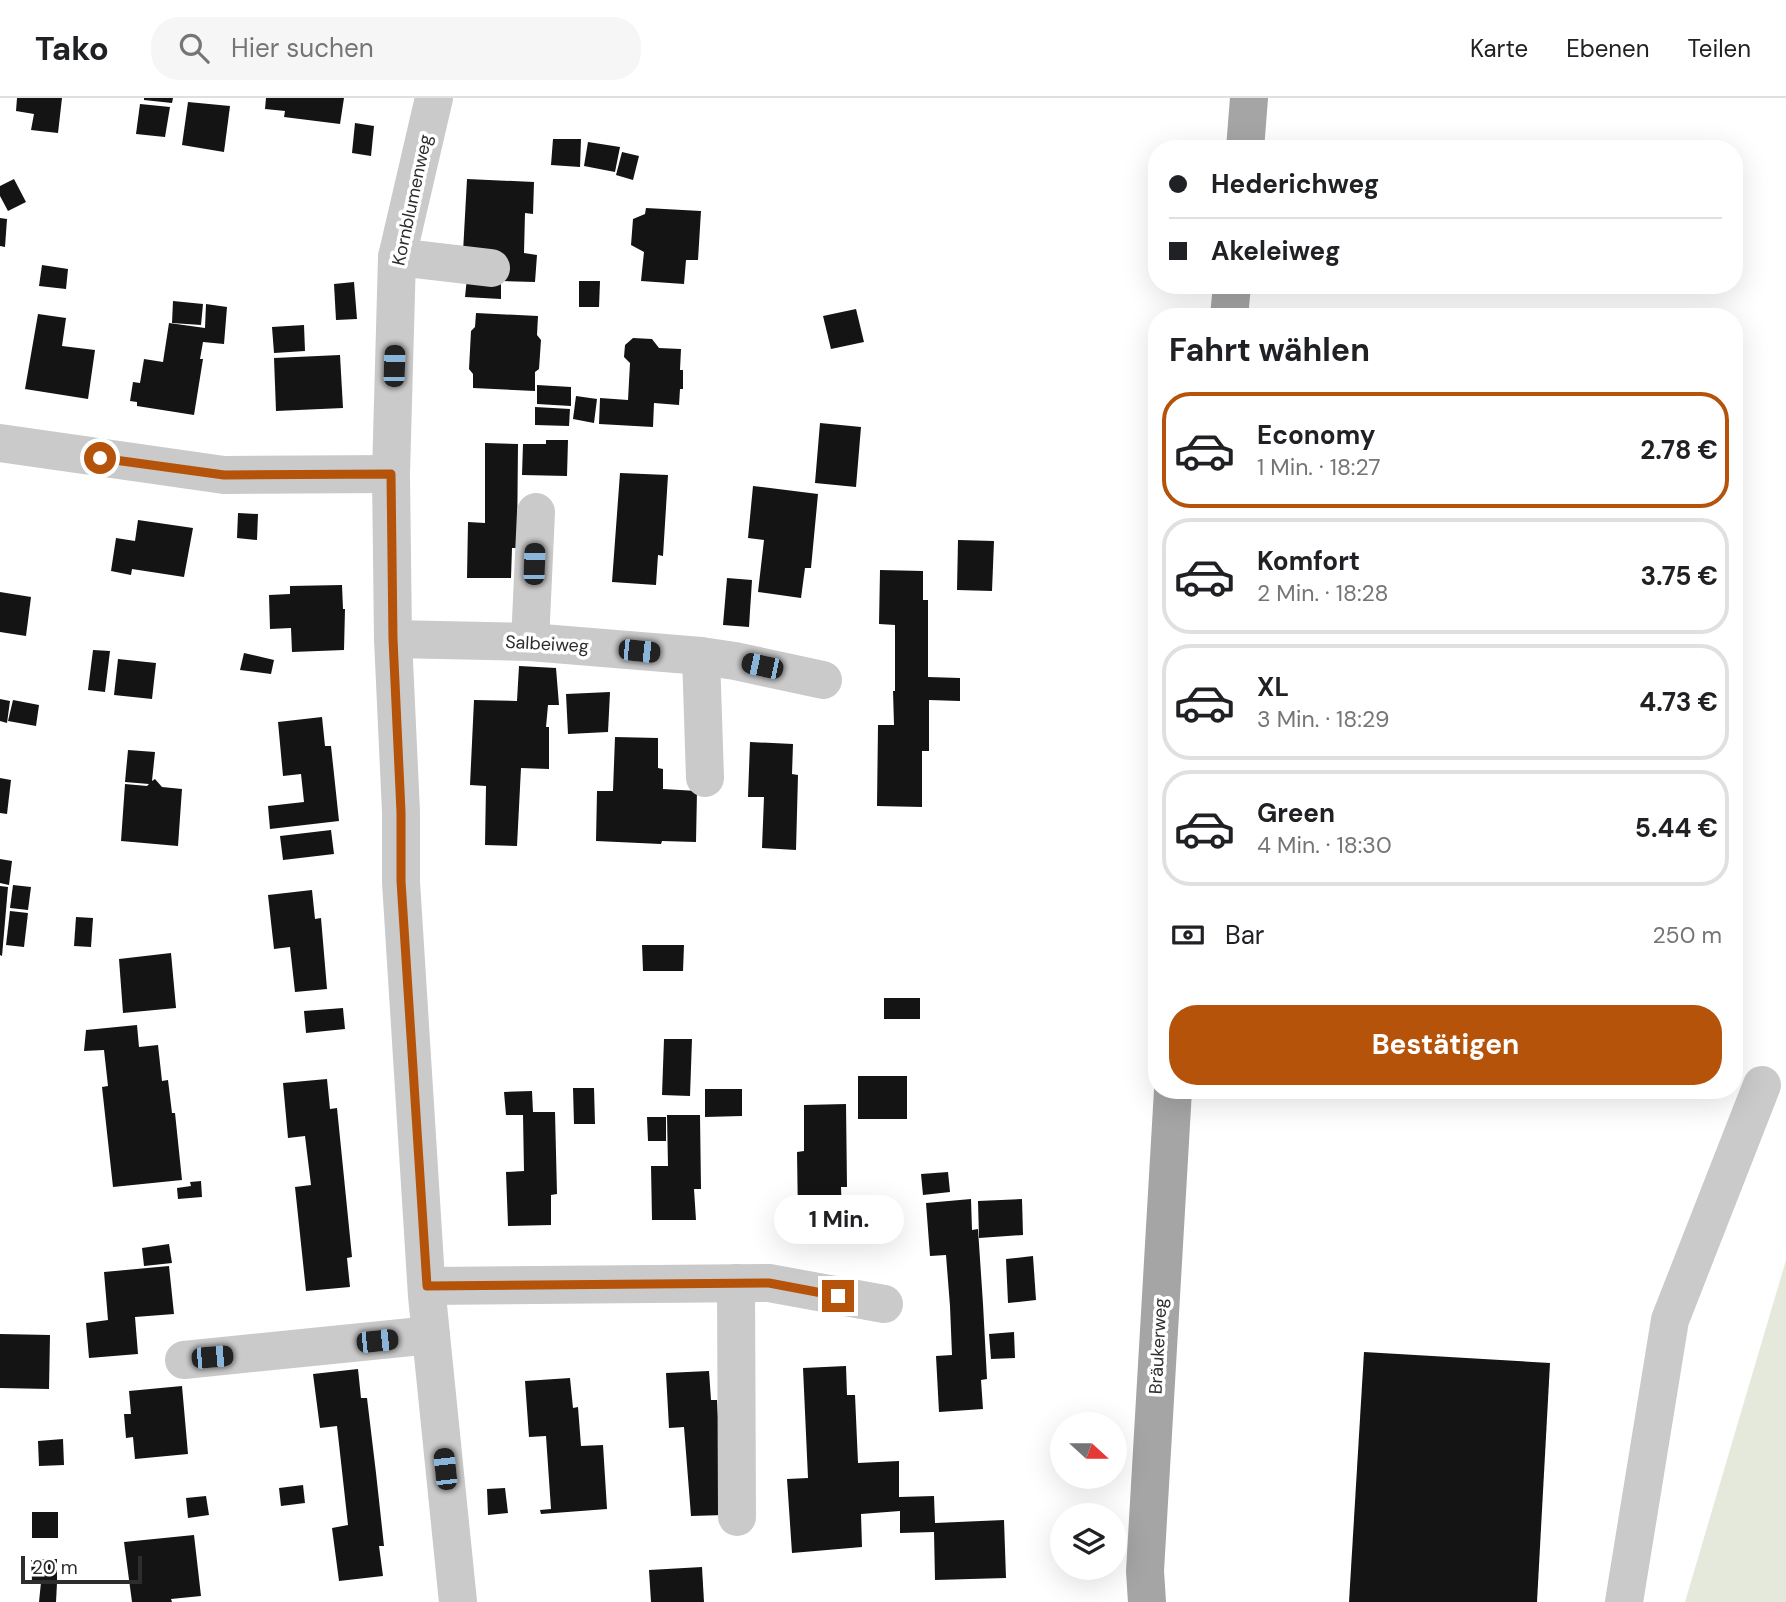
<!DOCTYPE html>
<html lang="de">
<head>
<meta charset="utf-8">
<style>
	:root { --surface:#fff; --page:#f6f6f6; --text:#202124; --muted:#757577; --line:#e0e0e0; --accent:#b45309 }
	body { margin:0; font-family:"DM Sans",sans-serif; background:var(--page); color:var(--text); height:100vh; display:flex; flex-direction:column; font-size:26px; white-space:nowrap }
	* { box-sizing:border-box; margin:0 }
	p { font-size:23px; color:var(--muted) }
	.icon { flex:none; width:38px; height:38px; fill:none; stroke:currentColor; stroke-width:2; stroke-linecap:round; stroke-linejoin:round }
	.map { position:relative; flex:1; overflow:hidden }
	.sheet { position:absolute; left:1148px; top:210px; width:595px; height:791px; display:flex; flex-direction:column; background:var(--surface); border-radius:28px; box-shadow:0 7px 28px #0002 }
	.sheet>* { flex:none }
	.banner { position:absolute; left:1148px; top:42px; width:595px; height:154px; border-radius:28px; box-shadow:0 7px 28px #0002; display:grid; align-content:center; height:154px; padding:0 21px; background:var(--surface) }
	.needle { width:46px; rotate:111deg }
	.buttons { position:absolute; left:1050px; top:1314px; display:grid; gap:14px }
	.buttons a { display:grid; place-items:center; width:77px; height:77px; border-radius:50%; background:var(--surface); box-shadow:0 7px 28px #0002; font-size:35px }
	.scale { position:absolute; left:21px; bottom:18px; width:121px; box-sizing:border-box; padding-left:7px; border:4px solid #2d2d2d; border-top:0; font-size:19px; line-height:24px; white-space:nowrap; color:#2d2d2d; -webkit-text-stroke:5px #fff; paint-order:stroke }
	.end { position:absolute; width:32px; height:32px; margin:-16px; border:9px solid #b45309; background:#fff; box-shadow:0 0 0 4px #fff }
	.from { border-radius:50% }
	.bubble { position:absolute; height:49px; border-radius:24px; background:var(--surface); box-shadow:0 7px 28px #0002; font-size:23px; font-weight:700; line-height:49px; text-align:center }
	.car { position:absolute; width:21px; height:42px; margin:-21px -10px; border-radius:9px; box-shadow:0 0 5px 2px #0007; background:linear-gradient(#222 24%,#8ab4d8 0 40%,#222 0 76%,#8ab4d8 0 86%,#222 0) }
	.banner b { display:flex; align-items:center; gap:24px; height:66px; font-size:26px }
	.banner b+b { border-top:2px solid var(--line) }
	.banner i { width:18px; height:18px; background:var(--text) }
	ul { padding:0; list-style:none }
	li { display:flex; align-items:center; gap:21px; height:116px; margin:0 14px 10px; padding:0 7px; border:4px solid var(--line); border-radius:28px }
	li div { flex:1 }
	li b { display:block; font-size:26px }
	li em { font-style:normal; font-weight:700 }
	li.current { border-color:var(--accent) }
	li>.icon { width:63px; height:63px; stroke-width:1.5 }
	h2 { padding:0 21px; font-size:32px; line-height:84px }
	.pay { display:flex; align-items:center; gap:18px; height:77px; padding:0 21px; font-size:26px }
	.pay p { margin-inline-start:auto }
	.button { display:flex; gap:14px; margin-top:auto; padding:14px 21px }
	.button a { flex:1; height:80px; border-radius:28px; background:var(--accent); color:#fff; font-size:28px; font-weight:700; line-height:80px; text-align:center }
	header { display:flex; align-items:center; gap:42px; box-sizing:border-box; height:98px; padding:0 35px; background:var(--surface); border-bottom:2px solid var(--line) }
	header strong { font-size:33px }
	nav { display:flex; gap:38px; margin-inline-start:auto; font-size:24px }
	.search { width:490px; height:63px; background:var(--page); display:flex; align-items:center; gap:18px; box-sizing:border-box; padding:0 24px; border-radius:28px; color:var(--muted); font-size:26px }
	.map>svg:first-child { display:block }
	.green { fill:#e5e9dc }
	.building { fill:#141414 }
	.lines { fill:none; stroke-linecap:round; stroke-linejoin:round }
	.minor { stroke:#cacaca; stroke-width:38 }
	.major { stroke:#a5a5a5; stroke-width:38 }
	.route { stroke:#b45309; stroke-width:9 }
	.labels { text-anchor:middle; stroke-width:7; stroke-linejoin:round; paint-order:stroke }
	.street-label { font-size:18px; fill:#2d2d2d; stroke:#fff }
</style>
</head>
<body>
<header>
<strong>Tako</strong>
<div class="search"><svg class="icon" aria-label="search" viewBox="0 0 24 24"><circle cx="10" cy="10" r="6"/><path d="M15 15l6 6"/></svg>Hier suchen</div>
<nav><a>Karte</a><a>Ebenen</a><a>Teilen</a></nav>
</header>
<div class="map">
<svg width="1786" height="1504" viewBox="0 0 1786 1504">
	<rect width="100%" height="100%" fill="#fff"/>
	<path class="green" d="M1786,1162V1504H1685Z"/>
	<g class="building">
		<path d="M17,0H62L58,35L31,32L34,16L16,13Z"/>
		<path d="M144,0H173L172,5L144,2Z"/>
		<path d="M266,0H344L340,26L284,19L285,13L265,11Z"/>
		<path d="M188,4L230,8L224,54L182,47Z"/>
		<path d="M140,6L170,9L165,39L136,36Z"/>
		<path d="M355,25L374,28L371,58L352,55Z"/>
		<path d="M553,41H581L580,69L551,67Z"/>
		<path d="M588,44L620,49L615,74L584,68Z"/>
		<path d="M622,54L639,58L633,82L616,77Z"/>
		<path d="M14,81L26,104L8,113L0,98V88Z"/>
		<path d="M467,81L534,84L533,116L525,115L524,155L537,157L535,184L501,183V201L465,199L467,180L463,154Z"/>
		<path d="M646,110L701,113L698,162H686L684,186L641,183L644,154L631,147L633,121L645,116Z"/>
		<path d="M0,120L7,121L5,149L0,148Z"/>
		<path d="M42,167L68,171L66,191L39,188Z"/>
		<path d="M579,183H600L599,209H579Z"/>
		<path d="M354,184L357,221L336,222L334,186Z"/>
		<path d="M173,203L203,206L201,227L172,225Z"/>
		<path d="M206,206L227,209L224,246L203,244L200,261H203L194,317L137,308V304L130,303L133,284L140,285L144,261L163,264L169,225L205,230Z"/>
		<path d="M856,211L864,244L831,251L823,218Z"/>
		<path d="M476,215L538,218L537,237L541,242L539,271L535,274V293L473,290V276L469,271L471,233L475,229Z"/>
		<path d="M38,216L66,220L62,248L95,252L88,301L25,291Z"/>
		<path d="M304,227L305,253L274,255L272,229Z"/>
		<path d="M633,240L652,241L659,250L681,251L680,272H683V291H680L679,307L654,305L653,329L599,326L600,300L628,302L630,265L624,259L625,247Z"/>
		<path d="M340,257L343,310L276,313L274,260Z"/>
		<path d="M537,287L571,289V308L537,306Z"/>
		<path d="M576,298L597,301L594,325L573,321Z"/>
		<path d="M535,309L570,311L569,328L535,327Z"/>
		<path d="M820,325L861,329L856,389L815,385Z"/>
		<path d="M546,342H568L567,378L522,377L523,346H546Z"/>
		<path d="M485,345L518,346L517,450H512L511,480H467L468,424L485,425Z"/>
		<path d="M620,375L668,377L663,458L658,457L656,487L612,484Z"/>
		<path d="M753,388L818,396L811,470H805L801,500L758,494L764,442L748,440Z"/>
		<path d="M238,415L258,416L257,442L237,440Z"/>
		<path d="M138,422L193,430L184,479L132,471L131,477L111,473L116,440L135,443Z"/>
		<path d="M958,442L994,443L992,493L957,492Z"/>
		<path d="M880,472L923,473V502H928V579L960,580V603L929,602V653H922V709L877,708L878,627H894L893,593H895V527L879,526Z"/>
		<path d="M727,480L752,482L749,529L723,527Z"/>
		<path d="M342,487L343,511H345L344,552L292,554L291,530L270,531L269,497L290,496V488Z"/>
		<path d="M0,494L31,499L26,538L0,534Z"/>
		<path d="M93,552L110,553L105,594L88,592Z"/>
		<path d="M244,555L274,562L271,576L240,572Z"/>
		<path d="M118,561L156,565L152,601L114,597Z"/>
		<path d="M519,568L556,570L559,607H548L546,629H549V671L521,670L517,748L485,747L486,688L470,687L474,602L517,603Z"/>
		<path d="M610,594L608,634L568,636L566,596Z"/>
		<path d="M0,601L10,603L7,625L0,623Z"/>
		<path d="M13,602L39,607L36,628L8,623Z"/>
		<path d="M322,619L325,648H331L339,723L270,731L268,708L304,704L301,676L283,678L278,624Z"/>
		<path d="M615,639L658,640V670L663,671V691L697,693L696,744L662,743L661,746L596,743L597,693H613Z"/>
		<path d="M750,644L793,646L792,676L798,677L796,752L762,750L764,699H748Z"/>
		<path d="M128,652L155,654L152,683L155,681L162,689L182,691L178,748L121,743L125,686L147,688L149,686L125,684Z"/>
		<path d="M0,680L11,682L7,716L0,715Z"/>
		<path d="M331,732L334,756L283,762L280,738Z"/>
		<path d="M0,761L12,763L9,787L0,785Z"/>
		<path d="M13,787L31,789L28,812L10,810Z"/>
		<path d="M0,788L8,789L2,858L0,857Z"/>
		<path d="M312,792L315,821L321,820L327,891L295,894L290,849L274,851L268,797Z"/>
		<path d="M10,813L28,815L24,849L6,847Z"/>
		<path d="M76,819L93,820L91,849L74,848Z"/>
		<path d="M642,847H684L683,873H643Z"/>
		<path d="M171,855L176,910L123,915L119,861Z"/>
		<rect x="884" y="900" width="36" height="21"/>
		<path d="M343,910L345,931L306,935L304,913Z"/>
		<path d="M137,927L139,949L158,947L162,983L168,982L172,1015H175L182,1082L113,1089L102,989L108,988L104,952L84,953L86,932Z"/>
		<path d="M664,941H692L690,998L662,997Z"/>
		<rect x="858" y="978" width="49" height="43"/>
		<path d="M327,981L330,1011L337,1010L352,1159L347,1160L350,1189L306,1193L295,1089L311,1087L305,1038L288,1040L283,985Z"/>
		<path d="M573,990H594L595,1026H574Z"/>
		<path d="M705,991H742V1018L705,1019Z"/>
		<path d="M532,993L533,1014H555L557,1096L551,1097V1127L508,1128L506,1074L524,1073L523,1017H506L504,994Z"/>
		<path d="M846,1006L847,1089H841L842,1119L798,1120L797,1054L804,1053V1007Z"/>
		<path d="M667,1017H700L701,1091H694L696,1122H652L651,1068H668Z"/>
		<path d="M647,1019H666V1043H648Z"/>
		<path d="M948,1074L950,1094L923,1097L921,1076Z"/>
		<path d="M201,1083L202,1099L178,1101L177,1090L191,1088L190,1084Z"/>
		<path d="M971,1101L972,1132L978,1131L983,1206L987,1281L981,1282L983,1311L939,1314L936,1258L952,1257L950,1208L946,1157L930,1158L926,1105Z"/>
		<path d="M1022,1101L1023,1137L979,1140L978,1103Z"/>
		<path d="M169,1146L172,1165L144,1168L142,1150Z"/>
		<path d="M1033,1158L1036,1202L1008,1205L1006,1161Z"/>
		<path d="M169,1168L174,1216L135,1219L138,1256L89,1260L86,1225L108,1222L104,1174Z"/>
		<path d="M1014,1234L1015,1260L991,1261L989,1236Z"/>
		<path d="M0,1236L50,1237L49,1291L0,1290Z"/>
		<path d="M1364,1254L1550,1265L1537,1504H1349Z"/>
		<path d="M846,1268L847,1297H855L858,1365L899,1363V1399L934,1398L935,1425L1004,1422L1006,1480L935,1482L934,1434L900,1435V1413L861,1416L862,1449L792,1455L787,1381L808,1380L803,1270Z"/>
		<path d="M358,1271L361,1300H367L376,1375L384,1448H379L383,1478L339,1483L332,1430L348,1427L337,1328L320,1330L313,1276Z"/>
		<path d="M709,1273L711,1302H717L724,1417L691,1418L684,1329L669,1330L666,1275Z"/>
		<path d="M570,1280L573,1310L578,1309L581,1348L603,1347L607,1411L541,1416L540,1412L551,1411L546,1338L529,1339L525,1283Z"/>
		<path d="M182,1288L188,1356L135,1361L133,1339L126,1340L124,1316H131L129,1293Z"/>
		<path d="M63,1341L64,1367L39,1368L38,1343Z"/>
		<path d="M303,1387L305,1405L281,1408L279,1390Z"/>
		<path d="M505,1390L508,1415L488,1417L487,1391Z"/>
		<path d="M206,1398L209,1417L188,1420L186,1400Z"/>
		<rect x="32" y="1414" width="26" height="26"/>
		<path d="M194,1437L201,1498L171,1501L172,1504H132L124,1444Z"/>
		<path d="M57,1461V1482L32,1483L31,1462Z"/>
		<path d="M702,1469L704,1504H651L649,1472Z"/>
		<path d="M41,1484L57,1485L56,1504H39Z"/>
	</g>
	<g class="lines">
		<g class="minor">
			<path d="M434,0L397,159L391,376L393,541L401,714V784L427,1198L458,1504"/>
			<path d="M397,159L491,170"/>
			<path d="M0,345L224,377L391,376"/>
			<path d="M393,541L530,544L701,558L735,563L823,582"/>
			<path d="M530,544L536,414"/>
			<path d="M701,558L705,680"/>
			<path d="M736,1185L737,1419"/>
			<path d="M427,1188L769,1185L884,1206"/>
			<path d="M184,1262L431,1237"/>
			<path d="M1624,1504L1670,1222L1762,987"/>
		</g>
		<g class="major">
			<path d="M1245,51L1249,0"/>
			<path d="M1229,219L1232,187"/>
			<path d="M1147,1504L1145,1473L1173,992"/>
		</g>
	</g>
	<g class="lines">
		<path class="route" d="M100,360L224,377L391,376L393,541L401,714V783L427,1188L769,1185L838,1198"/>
	</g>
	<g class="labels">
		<g class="street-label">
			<text transform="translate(412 102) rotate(-78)" y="6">Kornblumenweg</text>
			<text transform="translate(547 546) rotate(3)" y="6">Salbeiweg</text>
			<text transform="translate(1158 1248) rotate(-87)" y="6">Bräukerweg</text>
		</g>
	</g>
</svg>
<div class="buttons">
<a><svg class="needle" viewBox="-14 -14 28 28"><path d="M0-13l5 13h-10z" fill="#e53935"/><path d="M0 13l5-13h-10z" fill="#757577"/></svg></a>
<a><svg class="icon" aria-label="layers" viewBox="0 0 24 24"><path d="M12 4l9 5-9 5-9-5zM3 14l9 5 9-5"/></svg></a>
</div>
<div class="scale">20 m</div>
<i class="end from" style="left:100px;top:360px"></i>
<i class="end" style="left:838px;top:1198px"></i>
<div class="bubble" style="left:774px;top:1097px;width:130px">1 Min.</div>
<i class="car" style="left:394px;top:268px;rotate:2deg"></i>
<i class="car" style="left:534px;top:466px;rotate:2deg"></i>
<i class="car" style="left:639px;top:553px;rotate:96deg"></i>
<i class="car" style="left:762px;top:568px;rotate:282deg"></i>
<i class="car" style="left:377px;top:1243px;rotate:84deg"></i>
<i class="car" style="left:212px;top:1259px;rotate:85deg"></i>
<i class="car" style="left:445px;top:1371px;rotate:354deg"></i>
<div class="banner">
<b><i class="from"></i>Hederichweg</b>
<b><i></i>Akeleiweg</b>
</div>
<section class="sheet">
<h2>Fahrt wählen</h2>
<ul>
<li class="current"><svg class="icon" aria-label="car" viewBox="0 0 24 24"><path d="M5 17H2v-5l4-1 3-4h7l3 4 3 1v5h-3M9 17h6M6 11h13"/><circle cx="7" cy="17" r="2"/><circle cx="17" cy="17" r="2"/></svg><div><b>Economy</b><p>1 Min. · 18:27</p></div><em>2.78 €</em></li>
<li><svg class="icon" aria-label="car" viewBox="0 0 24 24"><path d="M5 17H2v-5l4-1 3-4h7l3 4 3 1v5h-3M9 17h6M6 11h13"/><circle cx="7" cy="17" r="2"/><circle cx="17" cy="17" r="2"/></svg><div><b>Komfort</b><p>2 Min. · 18:28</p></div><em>3.75 €</em></li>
<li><svg class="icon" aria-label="car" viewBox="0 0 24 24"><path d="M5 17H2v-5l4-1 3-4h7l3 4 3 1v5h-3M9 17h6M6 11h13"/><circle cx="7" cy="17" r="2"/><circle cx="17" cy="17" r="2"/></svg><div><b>XL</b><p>3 Min. · 18:29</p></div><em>4.73 €</em></li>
<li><svg class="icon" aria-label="car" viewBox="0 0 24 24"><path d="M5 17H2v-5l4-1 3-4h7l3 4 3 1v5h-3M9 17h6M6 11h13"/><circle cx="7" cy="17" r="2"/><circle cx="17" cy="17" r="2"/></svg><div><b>Green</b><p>4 Min. · 18:30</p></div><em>5.44 €</em></li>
</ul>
<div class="pay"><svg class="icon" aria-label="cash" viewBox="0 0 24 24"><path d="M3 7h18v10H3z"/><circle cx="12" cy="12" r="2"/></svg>Bar<p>250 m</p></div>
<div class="button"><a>Bestätigen</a></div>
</section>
</div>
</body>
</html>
